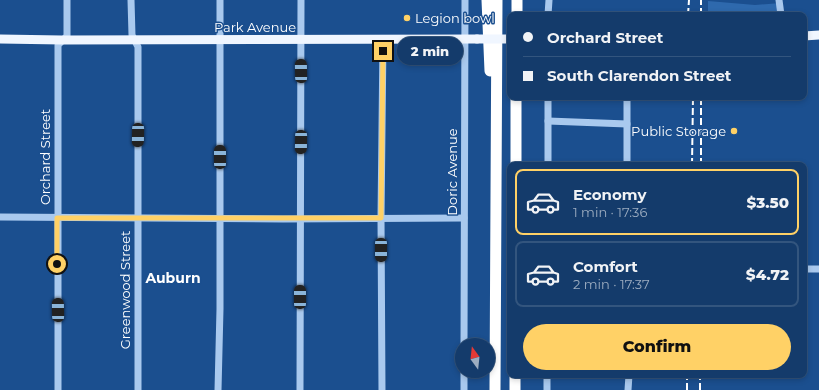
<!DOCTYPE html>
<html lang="en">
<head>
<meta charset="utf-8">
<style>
	:root { --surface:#143b6b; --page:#214673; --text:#f1f3f6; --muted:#9dadc1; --line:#33557e; --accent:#ffd166 }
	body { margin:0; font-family:Montserrat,sans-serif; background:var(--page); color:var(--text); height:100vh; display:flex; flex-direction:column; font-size:15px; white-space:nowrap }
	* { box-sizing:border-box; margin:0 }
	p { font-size:13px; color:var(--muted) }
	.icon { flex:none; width:22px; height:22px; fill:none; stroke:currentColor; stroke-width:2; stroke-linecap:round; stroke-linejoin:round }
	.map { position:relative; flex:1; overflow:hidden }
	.sheet { position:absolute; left:507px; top:162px; width:300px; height:216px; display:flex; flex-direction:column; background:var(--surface); border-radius:8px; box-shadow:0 2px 6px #0003,0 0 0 1px var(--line) }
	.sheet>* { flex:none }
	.guide { position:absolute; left:507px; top:12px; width:300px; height:88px; border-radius:8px; box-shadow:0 2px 6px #0003,0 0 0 1px var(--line); display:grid; align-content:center; height:88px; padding:0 16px; background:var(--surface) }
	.needle { width:26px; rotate:345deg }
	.fabs { position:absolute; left:455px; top:338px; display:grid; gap:8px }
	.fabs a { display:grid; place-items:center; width:40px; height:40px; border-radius:50%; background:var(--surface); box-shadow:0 2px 6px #0003,0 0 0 1px var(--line); font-size:20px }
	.end { position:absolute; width:18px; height:18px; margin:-9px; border:5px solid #ffd166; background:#111; box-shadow:0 0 0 2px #111 }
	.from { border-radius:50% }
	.bubble { position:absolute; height:28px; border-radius:14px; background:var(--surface); box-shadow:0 2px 6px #0003,0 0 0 1px var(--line); font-size:13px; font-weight:800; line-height:28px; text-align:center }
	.car { position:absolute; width:12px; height:24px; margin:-12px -6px; border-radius:5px; box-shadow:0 0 3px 1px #0007; background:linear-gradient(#222 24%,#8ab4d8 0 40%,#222 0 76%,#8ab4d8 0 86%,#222 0) }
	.guide b { display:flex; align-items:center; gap:14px; height:38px; font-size:15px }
	.guide b+b { border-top:1px solid var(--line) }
	.guide i { width:10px; height:10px; background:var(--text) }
	ul { padding:7px 0 0; list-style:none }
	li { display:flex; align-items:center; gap:12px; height:66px; margin:0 8px 6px; padding:0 8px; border:2px solid var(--line); border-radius:8px }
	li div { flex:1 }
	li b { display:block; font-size:15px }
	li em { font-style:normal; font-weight:800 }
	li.active { border-color:var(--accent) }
	li>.icon { width:36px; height:36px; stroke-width:1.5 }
	.button { display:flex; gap:8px; margin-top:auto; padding:8px 16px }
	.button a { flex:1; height:46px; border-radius:24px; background:var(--accent); color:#111; font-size:16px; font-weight:800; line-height:46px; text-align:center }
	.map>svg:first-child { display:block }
	.green { fill:#2e69ad }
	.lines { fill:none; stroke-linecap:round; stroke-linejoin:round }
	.minor { stroke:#a9c9ee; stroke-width:7 }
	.major { stroke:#f0f6ff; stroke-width:9 }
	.highway { stroke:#fff; stroke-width:11 }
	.rail { stroke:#fff; stroke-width:2; stroke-dasharray:7 3; stroke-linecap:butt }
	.major-bridge { stroke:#f0f6ff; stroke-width:9 }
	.route { stroke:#ffd166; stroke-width:5 }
	.poi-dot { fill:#ffd166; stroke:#1b4f8f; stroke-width:1.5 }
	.labels { text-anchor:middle; stroke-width:3; stroke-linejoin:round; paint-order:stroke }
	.poi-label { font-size:13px; fill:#fff; stroke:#1b4f8f; text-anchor:start }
	.street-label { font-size:13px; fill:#fff; stroke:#1b4f8f }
	.neighbourhood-label { font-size:14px; font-weight:bold; fill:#fff; stroke:#1b4f8f }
</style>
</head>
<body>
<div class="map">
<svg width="819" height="390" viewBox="0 0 819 390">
	<rect width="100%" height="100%" fill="#1b4f8f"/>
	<path class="green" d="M708,1L755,5L781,3L783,15H708Z"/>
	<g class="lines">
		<g class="minor">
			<path d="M131,0L132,35L138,47V390"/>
			<path d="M779,0L781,15"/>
			<path d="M548,15L549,0"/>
			<path d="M548,97V165"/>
			<path d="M627,97V165"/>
			<path d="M548,121L627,124"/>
			<path d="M0,217L283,219L464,218"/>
			<path d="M804,269H819"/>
			<path d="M464,345L465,0"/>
			<path d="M58,390V45L67,36V0"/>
			<path d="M218,390L220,309V0"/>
			<path d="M300,390L301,0"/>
			<path d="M382,390L381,218L383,39"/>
			<path d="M464,390V371"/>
			<path d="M547,390V375"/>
			<path d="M628,390L629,375"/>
		</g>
		<g class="major">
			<path d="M804,36L819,35"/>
			<path d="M0,39L62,40L477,39"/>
		</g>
		<g class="highway">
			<path d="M487,0L490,71"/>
			<path d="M517,15V0"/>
			<path d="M516,165V97"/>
			<path d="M495,390L497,0"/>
			<path d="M515,390V375"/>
		</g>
		<g class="rail">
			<path d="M688,15L689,0"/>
			<path d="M701,15V0"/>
			<path d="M692,165L693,97"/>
			<path d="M701,165V97"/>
			<path d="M687,390V375"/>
			<path d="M700,390V375"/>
		</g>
		<path class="major-bridge" d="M477,39H510"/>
	</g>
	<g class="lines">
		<path class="route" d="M57,264V218H381L383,51"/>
	</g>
	<g class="poi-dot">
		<circle cx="407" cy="18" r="4"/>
		<circle cx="734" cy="131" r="4"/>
	</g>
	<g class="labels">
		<g class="poi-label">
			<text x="415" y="23">Legion bowl</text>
			<text x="726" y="136" text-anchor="end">Public Storage</text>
		</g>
		<g class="street-label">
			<text x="255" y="32">Park Avenue</text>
			<text transform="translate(45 157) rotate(-90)" y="5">Orchard Street</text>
			<text transform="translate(452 172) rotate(-90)" y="5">Doric Avenue</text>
			<text transform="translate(125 290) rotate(-90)" y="5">Greenwood Street</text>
		</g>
		<g class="neighbourhood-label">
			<text x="173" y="283">Auburn</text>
		</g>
	</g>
</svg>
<div class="fabs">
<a><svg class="needle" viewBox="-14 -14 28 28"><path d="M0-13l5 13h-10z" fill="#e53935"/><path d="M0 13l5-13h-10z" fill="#9dadc1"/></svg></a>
</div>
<i class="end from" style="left:57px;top:264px"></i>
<i class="end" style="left:383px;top:51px"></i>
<div class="bubble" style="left:397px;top:37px;width:66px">2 min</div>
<i class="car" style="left:301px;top:71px;rotate:359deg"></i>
<i class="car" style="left:138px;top:135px;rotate:181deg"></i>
<i class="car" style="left:301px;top:142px;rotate:181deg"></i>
<i class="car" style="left:220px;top:157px;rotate:0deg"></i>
<i class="car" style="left:381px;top:250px;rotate:180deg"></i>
<i class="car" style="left:300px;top:297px;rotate:0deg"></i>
<i class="car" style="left:58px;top:310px;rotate:359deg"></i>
<div class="guide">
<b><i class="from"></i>Orchard Street</b>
<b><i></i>South Clarendon Street</b>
</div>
<section class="sheet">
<ul>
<li class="active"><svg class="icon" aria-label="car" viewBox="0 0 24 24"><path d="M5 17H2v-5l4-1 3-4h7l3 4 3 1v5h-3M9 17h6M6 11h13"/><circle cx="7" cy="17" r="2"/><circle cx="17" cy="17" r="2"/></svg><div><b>Economy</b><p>1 min · 17:36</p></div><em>$3.50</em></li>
<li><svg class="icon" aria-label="car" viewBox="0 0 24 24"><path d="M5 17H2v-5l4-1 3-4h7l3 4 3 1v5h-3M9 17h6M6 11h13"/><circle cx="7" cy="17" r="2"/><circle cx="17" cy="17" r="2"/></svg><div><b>Comfort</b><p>2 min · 17:37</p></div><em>$4.72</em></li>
</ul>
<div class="button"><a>Confirm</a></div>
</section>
</div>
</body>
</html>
